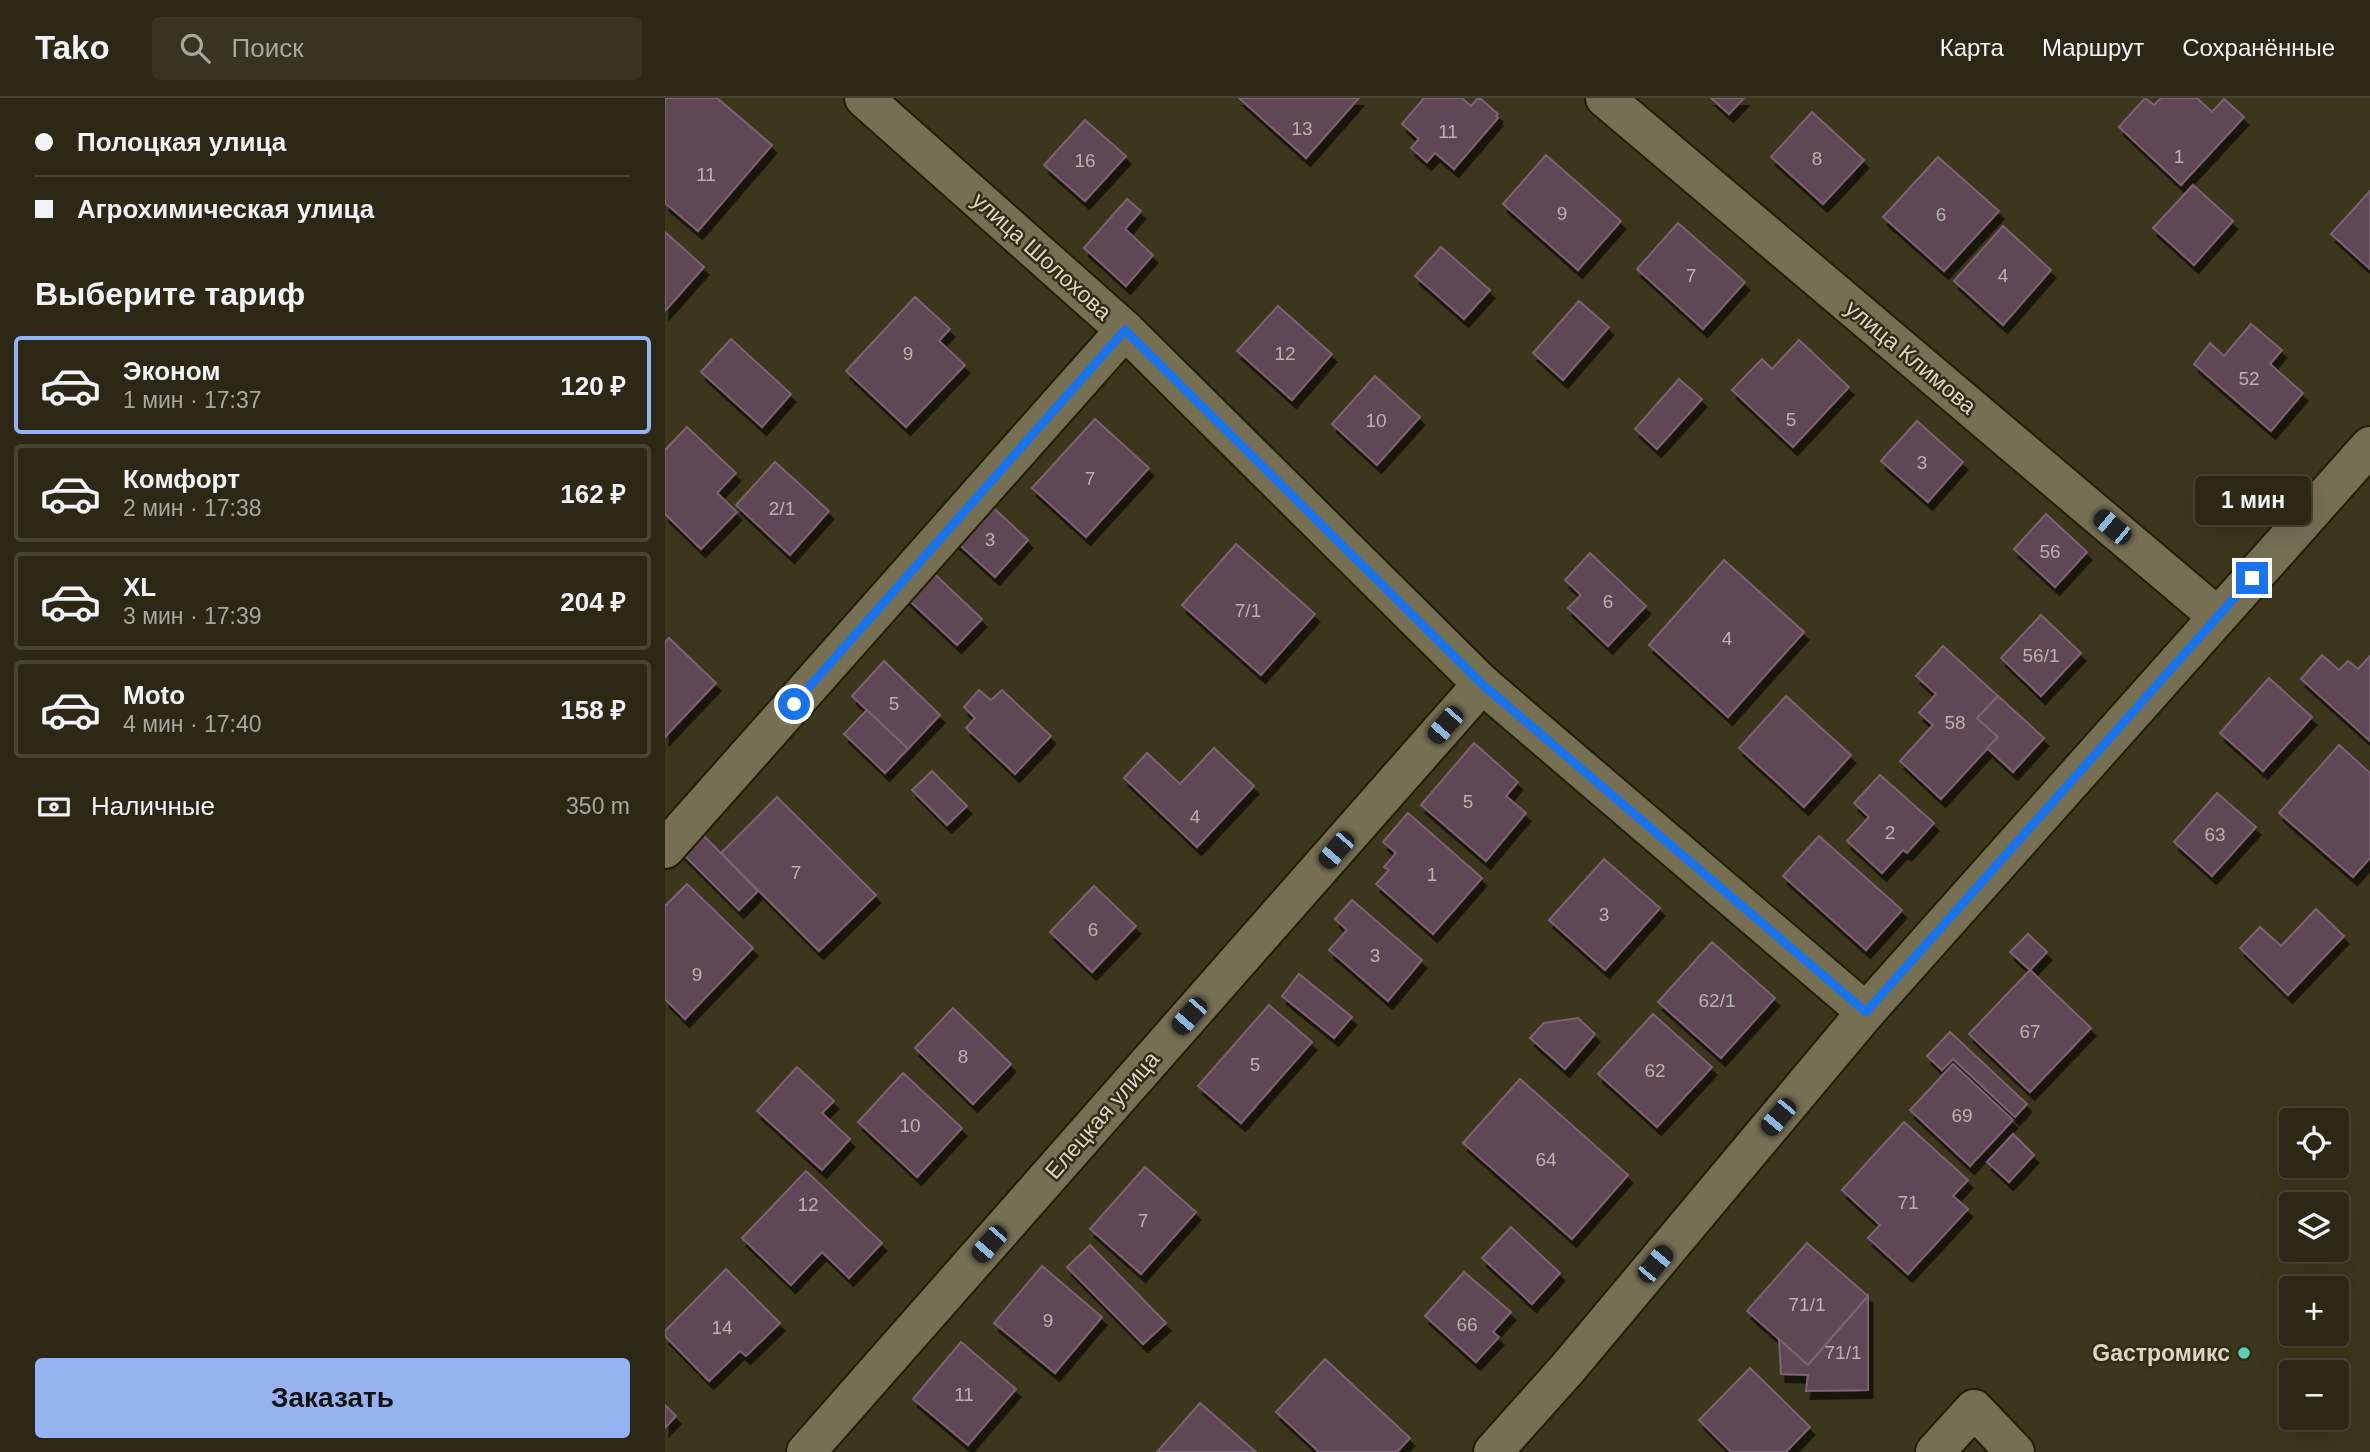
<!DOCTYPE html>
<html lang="ru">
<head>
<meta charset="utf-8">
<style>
	:root { --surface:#2d2815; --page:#393422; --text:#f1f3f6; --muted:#a7a6a0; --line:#484434; --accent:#95b2f1 }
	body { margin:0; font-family:Arial,sans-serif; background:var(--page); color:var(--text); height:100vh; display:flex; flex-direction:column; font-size:26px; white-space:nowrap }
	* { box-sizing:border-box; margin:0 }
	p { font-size:23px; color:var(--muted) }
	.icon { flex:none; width:38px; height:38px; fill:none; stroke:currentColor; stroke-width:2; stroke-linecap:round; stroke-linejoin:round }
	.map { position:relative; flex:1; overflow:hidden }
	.panel { display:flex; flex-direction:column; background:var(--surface); width:665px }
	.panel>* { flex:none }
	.top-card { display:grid; align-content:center; height:154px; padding:0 35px; background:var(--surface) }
	.controls { position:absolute; left:1614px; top:1010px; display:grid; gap:14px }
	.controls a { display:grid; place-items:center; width:70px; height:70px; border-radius:7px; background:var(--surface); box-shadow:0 7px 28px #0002,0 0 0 2px var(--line); font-size:35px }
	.end { position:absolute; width:32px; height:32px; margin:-16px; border:9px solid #1a73e8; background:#fff; box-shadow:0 0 0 4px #fff }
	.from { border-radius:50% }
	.bubble { position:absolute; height:49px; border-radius:7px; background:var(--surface); box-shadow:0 7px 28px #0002,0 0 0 2px var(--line); font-size:23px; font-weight:800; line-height:49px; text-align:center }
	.car { position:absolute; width:21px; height:42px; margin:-21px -10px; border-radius:9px; box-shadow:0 0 5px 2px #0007; background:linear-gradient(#222 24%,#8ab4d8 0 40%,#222 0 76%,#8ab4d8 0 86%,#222 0) }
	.top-card b { display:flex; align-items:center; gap:24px; height:66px; font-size:26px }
	.top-card b+b { border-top:2px solid var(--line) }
	.top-card i { width:18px; height:18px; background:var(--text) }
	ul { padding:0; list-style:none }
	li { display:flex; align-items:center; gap:21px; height:98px; margin:0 14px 10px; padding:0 21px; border:4px solid var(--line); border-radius:7px }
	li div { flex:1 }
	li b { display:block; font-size:26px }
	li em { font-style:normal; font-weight:800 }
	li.current { border-color:var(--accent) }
	li>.icon { width:63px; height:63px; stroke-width:1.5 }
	h2 { padding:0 35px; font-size:32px; line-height:84px }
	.pay { display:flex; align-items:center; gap:18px; height:77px; padding:0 35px; font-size:26px }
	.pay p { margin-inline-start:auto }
	.button { display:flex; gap:14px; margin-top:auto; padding:14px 35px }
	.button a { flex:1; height:80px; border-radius:7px; background:var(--accent); color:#111; font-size:28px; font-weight:800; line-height:80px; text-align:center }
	header { display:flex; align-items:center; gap:42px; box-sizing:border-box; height:98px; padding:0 35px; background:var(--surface); border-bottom:2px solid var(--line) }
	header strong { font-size:33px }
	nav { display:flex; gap:38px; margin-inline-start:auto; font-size:24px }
	.search { width:490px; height:63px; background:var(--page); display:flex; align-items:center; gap:18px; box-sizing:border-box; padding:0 24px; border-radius:7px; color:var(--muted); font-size:26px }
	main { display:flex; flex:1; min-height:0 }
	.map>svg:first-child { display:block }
	.building { fill:#5e4655; stroke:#7c6272; stroke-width:2; filter:url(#shadow) }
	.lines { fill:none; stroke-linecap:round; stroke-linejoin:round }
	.minor-casing { stroke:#231d04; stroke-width:42 }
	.minor { stroke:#766f54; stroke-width:38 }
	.route { stroke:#1a73e8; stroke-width:9 }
	.poi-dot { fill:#5dceb9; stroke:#322c12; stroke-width:2.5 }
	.labels { text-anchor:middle; stroke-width:5; stroke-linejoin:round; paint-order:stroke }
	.number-label { font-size:19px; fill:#bab2aa }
	.street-label { font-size:23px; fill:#d9d6c7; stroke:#322c12 }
	.poi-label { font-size:23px; font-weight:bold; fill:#d9d6c7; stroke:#322c12; text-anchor:end }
</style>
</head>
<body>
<header>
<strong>Tako</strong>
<div class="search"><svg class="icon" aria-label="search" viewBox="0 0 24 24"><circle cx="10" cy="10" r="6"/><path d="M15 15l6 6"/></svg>Поиск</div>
<nav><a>Карта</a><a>Маршрут</a><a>Сохранённые</a></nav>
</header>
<main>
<section class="panel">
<div class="top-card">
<b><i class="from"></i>Полоцкая улица</b>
<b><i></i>Агрохимическая улица</b>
</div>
<h2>Выберите тариф</h2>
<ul>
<li class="current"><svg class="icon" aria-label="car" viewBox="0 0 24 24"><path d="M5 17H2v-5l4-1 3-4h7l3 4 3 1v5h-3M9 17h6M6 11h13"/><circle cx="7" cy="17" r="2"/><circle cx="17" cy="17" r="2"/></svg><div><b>Эконом</b><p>1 мин · 17:37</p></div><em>120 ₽</em></li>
<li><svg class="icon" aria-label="car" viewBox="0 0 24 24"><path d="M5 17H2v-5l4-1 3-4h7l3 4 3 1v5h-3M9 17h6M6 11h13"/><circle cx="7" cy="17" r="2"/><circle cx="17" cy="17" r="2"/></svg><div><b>Комфорт</b><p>2 мин · 17:38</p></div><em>162 ₽</em></li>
<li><svg class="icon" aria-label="car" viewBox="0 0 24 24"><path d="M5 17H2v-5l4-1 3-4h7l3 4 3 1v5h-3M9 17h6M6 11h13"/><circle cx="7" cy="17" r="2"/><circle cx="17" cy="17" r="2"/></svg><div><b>XL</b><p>3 мин · 17:39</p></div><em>204 ₽</em></li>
<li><svg class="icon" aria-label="car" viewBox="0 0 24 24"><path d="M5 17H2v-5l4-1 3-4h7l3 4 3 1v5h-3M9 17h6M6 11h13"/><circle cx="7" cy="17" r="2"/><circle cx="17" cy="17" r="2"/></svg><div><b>Moto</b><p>4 мин · 17:40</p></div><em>158 ₽</em></li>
</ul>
<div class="pay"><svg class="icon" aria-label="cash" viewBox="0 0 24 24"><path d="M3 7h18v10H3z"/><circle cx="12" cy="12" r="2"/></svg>Наличные<p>350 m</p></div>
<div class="button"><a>Заказать</a></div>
</section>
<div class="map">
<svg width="1705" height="1354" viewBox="0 0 1705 1354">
	<defs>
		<filter id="shadow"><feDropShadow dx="4.5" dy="8" stdDeviation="0" flood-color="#0009"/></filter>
	</defs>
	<rect width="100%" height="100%" fill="#3c361c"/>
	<g class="building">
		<path d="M0,0H52L107,47L33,133L0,105Z"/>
		<path d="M574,0H694L641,60Z"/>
		<path d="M759,0H797L806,8L812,1H816L833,16L831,18L833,20L789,71L770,55L762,64L746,50L754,41L737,26Z"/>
		<path d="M1046,0H1079L1064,16Z"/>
		<path d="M1480,0L1489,7L1496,0H1532L1547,14L1559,1L1579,19L1516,87L1454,29Z"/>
		<path d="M1147,14L1199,62L1158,106L1106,59Z"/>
		<path d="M420,22L461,58L420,103L379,67Z"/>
		<path d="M881,57L956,123L913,172L838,106Z"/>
		<path d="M1273,59L1334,113L1279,173L1218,119Z"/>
		<path d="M1528,87L1568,123L1529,167L1488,130Z"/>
		<path d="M1705,93V171L1666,136Z"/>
		<path d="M462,101L476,113L460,131L488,157L461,188L419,150Z"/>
		<path d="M1013,125L1080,184L1038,231L972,171Z"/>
		<path d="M1338,128L1386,172L1338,227L1289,183Z"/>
		<path d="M0,134L39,169L0,213Z"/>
		<path d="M776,149L825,192L799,221L750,178Z"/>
		<path d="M250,199L285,231L274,243L300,267L241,329L181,273Z"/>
		<path d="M914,203L944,229L898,282L868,255Z"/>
		<path d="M613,208L667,256L627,302L572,253Z"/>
		<path d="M1586,226L1617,252L1605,266L1638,295L1606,333L1529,266L1545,245L1559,258Z"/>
		<path d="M66,241L126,296L97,329L36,274Z"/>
		<path d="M1134,242L1184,289L1128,349L1067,292L1097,261L1107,271Z"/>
		<path d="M710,278L755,319L712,367L667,326Z"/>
		<path d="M1014,281L1037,301L992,351L970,331Z"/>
		<path d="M430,321L484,370L421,439L367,390Z"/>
		<path d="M1252,323L1298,364L1263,404L1216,363Z"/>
		<path d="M22,329L71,375L52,395L72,414L36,451L0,416V352Z"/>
		<path d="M110,364L164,413L125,457L71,407Z"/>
		<path d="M321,403L363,442L330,479L287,440Z"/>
		<path d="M1381,416L1422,454L1390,489L1349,451Z"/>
		<path d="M571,446L650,516L596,577L517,507Z"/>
		<path d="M925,455L981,508L943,548L903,510L916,497L900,482Z"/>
		<path d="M1059,462L1139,534L1063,619L984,547Z"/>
		<path d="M259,466L317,521L292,547L234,493Z"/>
		<path d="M1376,517L1416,555L1376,598L1336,560Z"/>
		<path d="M4,540L51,585L0,639V544Z"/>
		<path d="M1278,548L1333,598L1312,620L1333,639L1276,701L1235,663L1268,627L1254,615L1271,596L1251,578Z"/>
		<path d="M1657,557L1674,572L1683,563L1693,571L1705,558V643L1636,581Z"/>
		<path d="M219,563L275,617L243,651L187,598Z"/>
		<path d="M1604,580L1647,619L1598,673L1555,635Z"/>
		<path d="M314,592L326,602L337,592L386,638L350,676L301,630L310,620L299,609Z"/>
		<path d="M1121,598L1186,657L1139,709L1074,650Z"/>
		<path d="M1333,598L1379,640L1348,674L1322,650L1333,639L1312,620Z"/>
		<path d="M202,612L243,651L220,675L179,636Z"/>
		<path d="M809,645L853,684L841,698L861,715L821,763L756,707Z"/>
		<path d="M1674,647L1705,675V760L1688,779L1614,715Z"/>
		<path d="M549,650L589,688L532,749L459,680L482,655L515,686Z"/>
		<path d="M267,673L302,708L282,727L247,692Z"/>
		<path d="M1215,677L1269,725L1242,755L1238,752L1217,775L1182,743L1204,719L1189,705Z"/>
		<path d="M1552,695L1591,729L1547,778L1509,744Z"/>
		<path d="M112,699L211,797L154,853L56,755Z"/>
		<path d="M743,715L817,780L768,836L711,786L724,772L719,769L731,755L718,744Z"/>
		<path d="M32,731L93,793L74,812L13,751Z"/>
		<path d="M1154,738L1237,812L1201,852L1118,778Z"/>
		<path d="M939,761L995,810L940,872L884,822Z"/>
		<path d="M22,786L88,850L20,921L0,901V808Z"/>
		<path d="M429,788L471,828L427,874L385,834Z"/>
		<path d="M687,802L757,862L723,903L664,852L682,832L670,821Z"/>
		<path d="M1651,811L1679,838L1623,897L1575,850L1595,829L1616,848Z"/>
		<path d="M1363,836L1382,854L1365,872L1345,854Z"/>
		<path d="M1047,844L1110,900L1056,960L993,904Z"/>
		<path d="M1365,872L1426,930L1365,994L1304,936Z"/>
		<path d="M634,876L687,919L669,940L617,898Z"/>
		<path d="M604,907L647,944L576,1025L533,988Z"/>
		<path d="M288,910L346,966L308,1006L250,950Z"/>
		<path d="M988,916L1047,969L992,1029L933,976Z"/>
		<path d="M913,920L930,936L900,971L865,940L879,925Z"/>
		<path d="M1285,934L1362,1006L1350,1019L1288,961L1277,972L1262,958Z"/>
		<path d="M1288,966L1348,1022L1305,1068L1245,1012Z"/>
		<path d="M132,969L169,1003L157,1015L185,1041L157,1072L92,1013Z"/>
		<path d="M238,975L297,1030L252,1079L193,1024Z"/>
		<path d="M855,981L963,1077L907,1141L798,1045Z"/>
		<path d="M1239,1024L1303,1082L1288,1098L1303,1111L1243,1176L1203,1140L1215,1127L1177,1092Z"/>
		<path d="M1348,1036L1369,1057L1344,1084L1322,1064Z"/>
		<path d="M480,1069L531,1114L476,1176L425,1131Z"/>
		<path d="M141,1073L217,1145L184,1180L157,1154L126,1187L77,1140Z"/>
		<path d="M846,1129L895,1175L867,1206L817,1160Z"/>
		<path d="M1142,1145L1203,1198L1143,1267L1082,1213Z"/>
		<path d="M425,1147L501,1225L478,1246L402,1169Z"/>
		<path d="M377,1168L437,1219L390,1275L329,1225Z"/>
		<path d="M61,1171L115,1225L81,1258L75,1253L44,1283L0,1238V1233Z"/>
		<path d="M799,1174L846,1214L828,1234L834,1239L811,1264L760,1218Z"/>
		<path d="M1203,1198V1292L1141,1293L1143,1277L1116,1276L1114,1241L1143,1267Z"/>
		<path d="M296,1244L351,1291L303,1347L248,1301Z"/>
		<path d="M660,1261L745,1340L732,1354H654L611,1314Z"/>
		<path d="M1085,1270L1145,1329L1121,1354H1066L1034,1322Z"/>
		<path d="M535,1305L591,1354H492Z"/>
		<path d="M0,1307L11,1318L0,1330Z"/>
	</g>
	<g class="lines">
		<g class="minor-casing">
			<g id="minor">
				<path d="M199,0L460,232L817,586L1201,914"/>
				<path d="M940,0L1552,518"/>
				<path d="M0,751L460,232"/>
				<path d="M141,1354L817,586"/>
				<path d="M828,1354L903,1270L1201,914L1705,348"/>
				<path d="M1270,1354L1309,1311L1350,1354"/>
			</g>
		</g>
		<use href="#minor" class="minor"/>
	</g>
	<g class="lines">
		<path class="route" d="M129,606L460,232L817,586L1201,914L1587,480"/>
	</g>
	<circle class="poi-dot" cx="1579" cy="1255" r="7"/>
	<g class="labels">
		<g class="number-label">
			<text x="637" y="37">13</text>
			<text x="783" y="40">11</text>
			<text x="1514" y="65">1</text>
			<text x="1152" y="67">8</text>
			<text x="420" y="69">16</text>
			<text x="41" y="83">11</text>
			<text x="897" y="122">9</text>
			<text x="1276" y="123">6</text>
			<text x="1026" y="184">7</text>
			<text x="1338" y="184">4</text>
			<text x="243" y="262">9</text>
			<text x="620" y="262">12</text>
			<text x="1584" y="287">52</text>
			<text x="1126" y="328">5</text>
			<text x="711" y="329">10</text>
			<text x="1257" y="371">3</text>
			<text x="425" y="387">7</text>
			<text x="117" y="417">2/1</text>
			<text x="325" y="448">3</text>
			<text x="1385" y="460">56</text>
			<text x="943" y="510">6</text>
			<text x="583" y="519">7/1</text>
			<text x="1062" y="547">4</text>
			<text x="1376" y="564">56/1</text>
			<text x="229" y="612">5</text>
			<text x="1290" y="631">58</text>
			<text x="803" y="710">5</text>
			<text x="530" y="725">4</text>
			<text x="1225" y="741">2</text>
			<text x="1550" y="743">63</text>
			<text x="131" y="781">7</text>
			<text x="767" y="783">1</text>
			<text x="939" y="823">3</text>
			<text x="428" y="838">6</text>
			<text x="710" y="864">3</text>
			<text x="32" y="883">9</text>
			<text x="1052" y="909">62/1</text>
			<text x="1365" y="940">67</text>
			<text x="298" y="965">8</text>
			<text x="590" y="973">5</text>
			<text x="990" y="979">62</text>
			<text x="1297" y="1024">69</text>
			<text x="245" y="1034">10</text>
			<text x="881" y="1068">64</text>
			<text x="1243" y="1111">71</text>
			<text x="143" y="1113">12</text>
			<text x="478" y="1129">7</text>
			<text x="1142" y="1213">71/1</text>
			<text x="383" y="1229">9</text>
			<text x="802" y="1233">66</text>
			<text x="57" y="1236">14</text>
			<text x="1178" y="1261">71/1</text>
			<text x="299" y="1303">11</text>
		</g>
		<g class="street-label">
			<text transform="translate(377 158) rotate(42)" y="8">улица Шолохова</text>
			<text transform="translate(1246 259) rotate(40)" y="8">улица Климова</text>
			<text transform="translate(437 1017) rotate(-49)" y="8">Елецкая улица</text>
		</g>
		<g class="poi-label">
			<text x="1565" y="1263">Gастромикс</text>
		</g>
	</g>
</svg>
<div class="controls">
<a><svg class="icon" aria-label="locate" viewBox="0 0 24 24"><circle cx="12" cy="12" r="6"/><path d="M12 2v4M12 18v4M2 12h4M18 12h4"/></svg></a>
<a><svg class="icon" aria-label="layers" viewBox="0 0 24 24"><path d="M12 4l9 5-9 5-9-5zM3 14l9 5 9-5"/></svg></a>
<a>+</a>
<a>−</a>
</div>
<i class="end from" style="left:129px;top:606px"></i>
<i class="end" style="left:1587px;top:480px"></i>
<div class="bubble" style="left:1530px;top:378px;width:116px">1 мин</div>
<i class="car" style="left:1447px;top:429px;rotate:310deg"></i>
<i class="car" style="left:780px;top:627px;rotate:221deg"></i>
<i class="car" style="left:671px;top:752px;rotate:221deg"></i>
<i class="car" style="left:524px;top:918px;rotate:221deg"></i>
<i class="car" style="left:1113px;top:1019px;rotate:220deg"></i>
<i class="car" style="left:324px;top:1146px;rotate:221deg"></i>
<i class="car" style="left:990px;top:1166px;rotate:40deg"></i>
</div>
</main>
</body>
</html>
